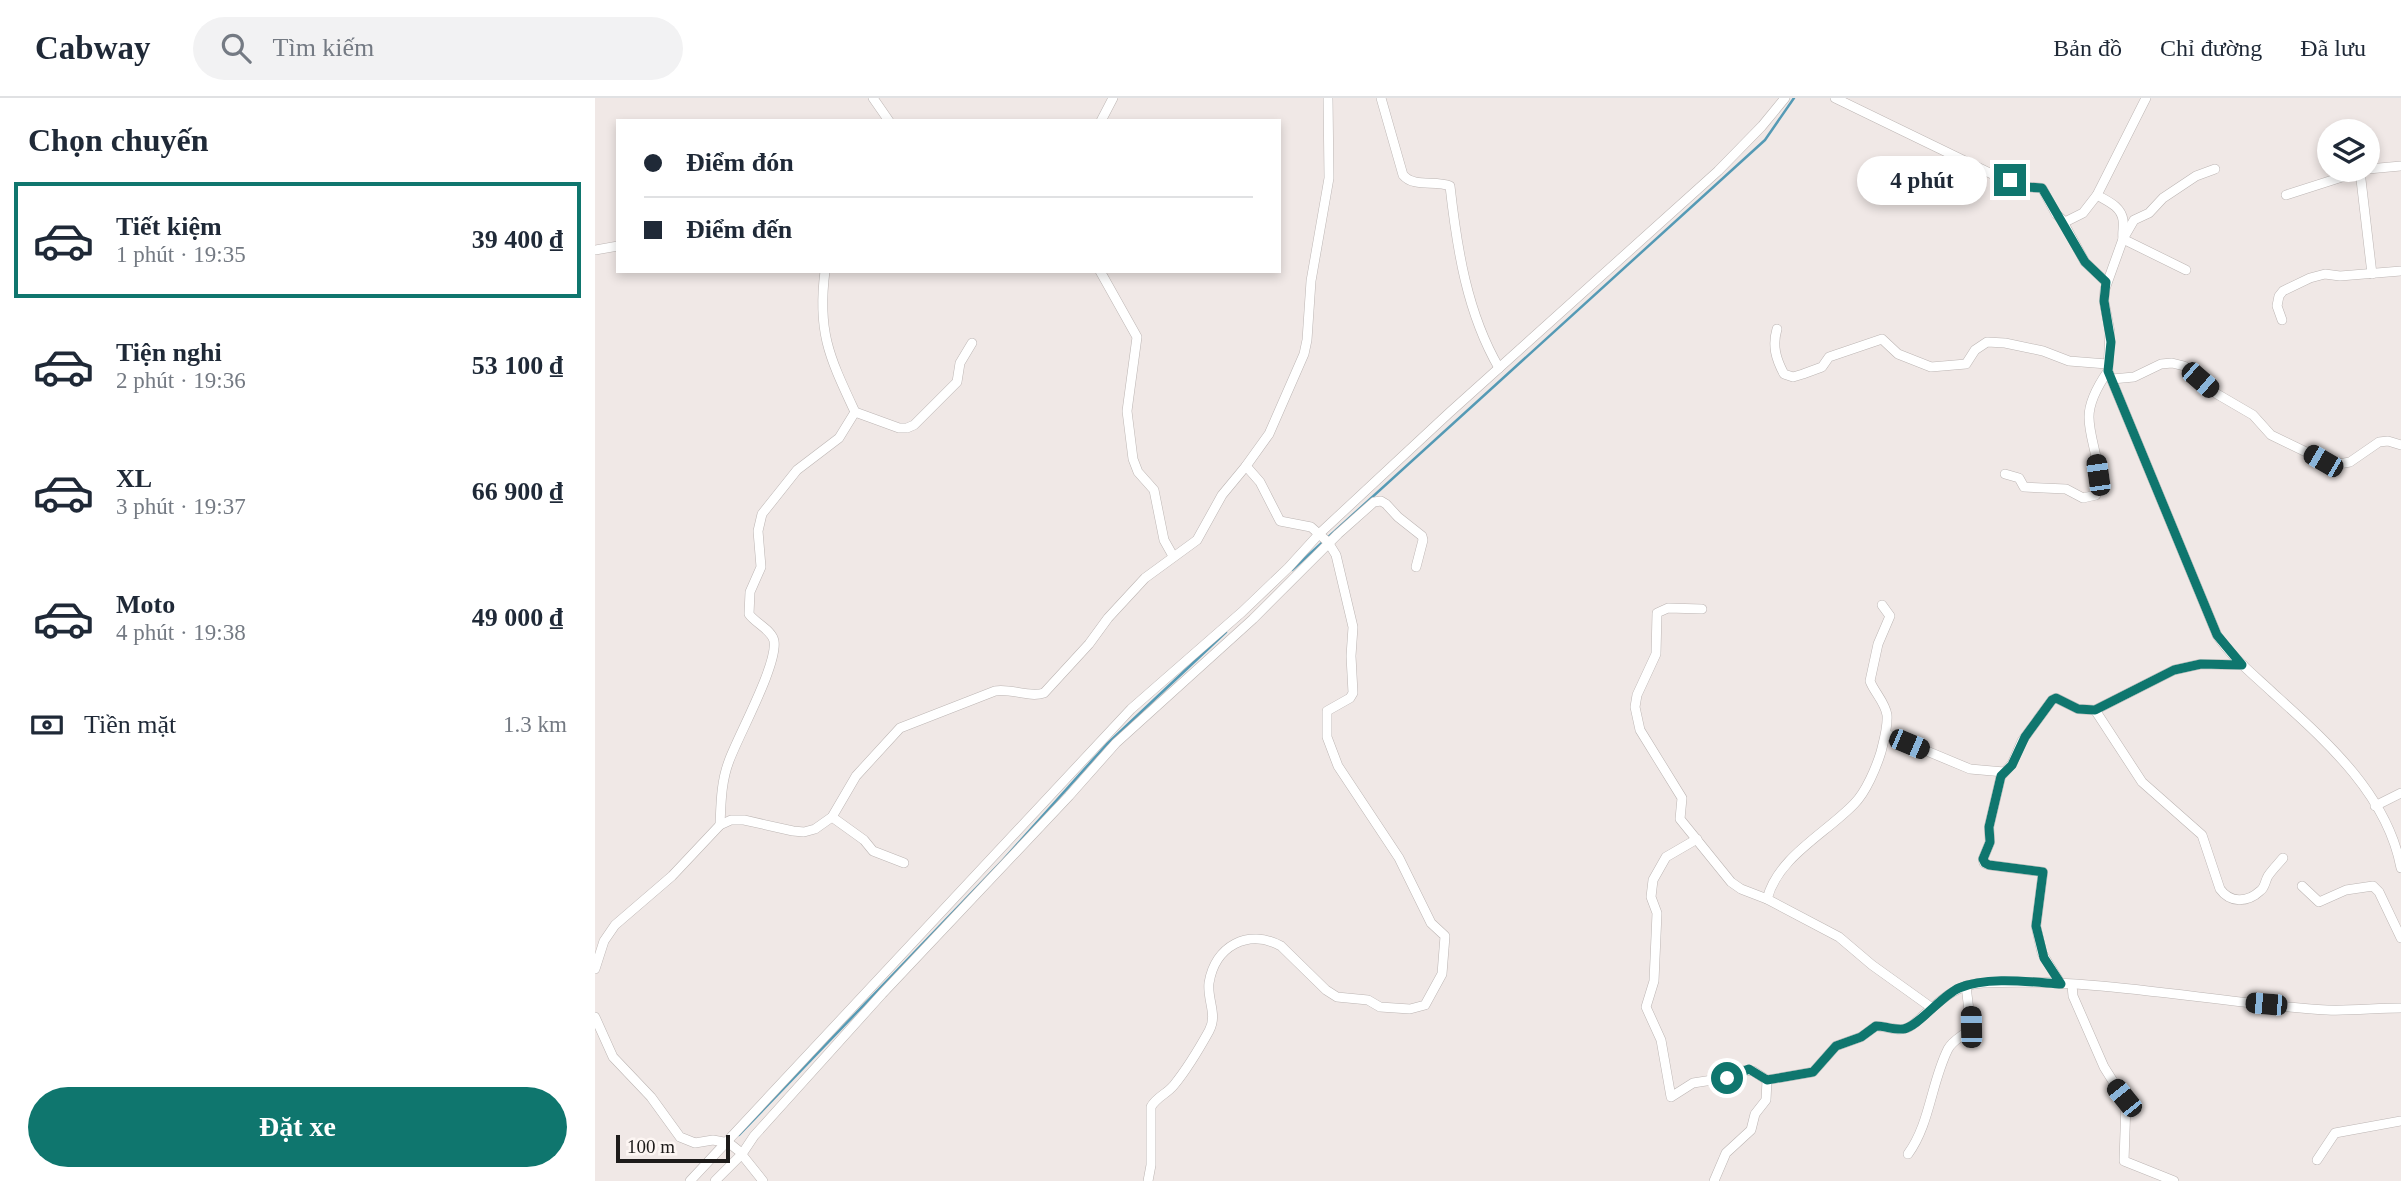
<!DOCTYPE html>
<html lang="vi">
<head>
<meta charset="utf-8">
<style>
	:root { --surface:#fff; --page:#f2f2f3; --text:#1f2937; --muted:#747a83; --line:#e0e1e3; --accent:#0f766e }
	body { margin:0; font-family:Georgia,serif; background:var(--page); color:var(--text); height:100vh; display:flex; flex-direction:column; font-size:26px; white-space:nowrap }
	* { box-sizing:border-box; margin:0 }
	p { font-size:23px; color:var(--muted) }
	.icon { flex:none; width:38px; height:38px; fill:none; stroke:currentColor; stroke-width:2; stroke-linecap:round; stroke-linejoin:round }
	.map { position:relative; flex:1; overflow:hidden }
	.details { display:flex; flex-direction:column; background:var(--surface); width:595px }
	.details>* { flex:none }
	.guide { position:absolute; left:21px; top:21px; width:665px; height:154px; border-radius:0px; box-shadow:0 4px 10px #0003; display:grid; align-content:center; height:154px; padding:0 28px; background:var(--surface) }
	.tools { position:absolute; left:1722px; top:21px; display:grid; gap:14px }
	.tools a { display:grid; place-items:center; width:63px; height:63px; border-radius:50%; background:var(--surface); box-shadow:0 4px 10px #0003; font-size:35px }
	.scale { position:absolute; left:21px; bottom:18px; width:114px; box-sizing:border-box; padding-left:7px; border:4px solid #1d1b1a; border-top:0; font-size:19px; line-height:24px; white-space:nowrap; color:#1d1b1a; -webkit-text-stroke:5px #fdf6f3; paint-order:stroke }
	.end { position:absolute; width:32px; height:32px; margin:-16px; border:9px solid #0f766e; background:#fff; box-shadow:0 0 0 4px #fff }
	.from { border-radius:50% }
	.bubble { position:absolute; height:49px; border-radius:24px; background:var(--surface); box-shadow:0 4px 10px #0003; font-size:23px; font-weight:800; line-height:49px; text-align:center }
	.car { position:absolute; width:21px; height:42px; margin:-21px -10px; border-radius:9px; box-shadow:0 0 5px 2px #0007; background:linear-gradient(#222 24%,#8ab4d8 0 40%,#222 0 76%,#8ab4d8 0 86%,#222 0) }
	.guide b { display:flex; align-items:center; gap:24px; height:66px; font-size:26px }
	.guide b+b { border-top:2px solid var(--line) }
	.guide i { width:18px; height:18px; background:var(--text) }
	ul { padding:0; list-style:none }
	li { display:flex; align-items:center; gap:21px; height:116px; margin:0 14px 10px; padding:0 14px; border:4px solid transparent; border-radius:0px }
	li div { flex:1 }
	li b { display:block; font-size:26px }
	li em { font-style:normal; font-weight:800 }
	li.on { border-color:var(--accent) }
	li>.icon { width:63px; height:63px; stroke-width:1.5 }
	h2 { padding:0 28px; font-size:32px; line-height:84px }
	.pay { display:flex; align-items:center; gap:18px; height:77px; padding:0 28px; font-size:26px }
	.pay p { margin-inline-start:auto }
	.cta { display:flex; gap:14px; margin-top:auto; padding:14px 28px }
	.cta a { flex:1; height:80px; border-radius:42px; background:var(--accent); color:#fff; font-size:28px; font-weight:800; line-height:80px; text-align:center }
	header { display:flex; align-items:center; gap:42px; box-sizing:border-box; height:98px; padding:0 35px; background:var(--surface); border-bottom:2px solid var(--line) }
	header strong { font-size:33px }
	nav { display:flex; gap:38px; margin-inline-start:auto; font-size:24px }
	.search { width:490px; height:63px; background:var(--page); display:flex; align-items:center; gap:18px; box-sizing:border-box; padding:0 24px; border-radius:38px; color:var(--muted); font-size:26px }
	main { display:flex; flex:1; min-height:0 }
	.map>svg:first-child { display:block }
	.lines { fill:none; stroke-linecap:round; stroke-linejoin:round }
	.stream { stroke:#559ab5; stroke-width:2.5 }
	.minor-casing { stroke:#bcb5b3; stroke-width:10 }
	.minor { stroke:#fff; stroke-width:9 }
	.route { stroke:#0f766e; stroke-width:9 }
</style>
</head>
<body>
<header>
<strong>Cabway</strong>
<div class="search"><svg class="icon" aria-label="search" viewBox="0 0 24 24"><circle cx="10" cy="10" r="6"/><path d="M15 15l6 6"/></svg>Tìm kiếm</div>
<nav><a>Bản đồ</a><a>Chỉ đường</a><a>Đã lưu</a></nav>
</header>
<main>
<section class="details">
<h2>Chọn chuyến</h2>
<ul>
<li class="on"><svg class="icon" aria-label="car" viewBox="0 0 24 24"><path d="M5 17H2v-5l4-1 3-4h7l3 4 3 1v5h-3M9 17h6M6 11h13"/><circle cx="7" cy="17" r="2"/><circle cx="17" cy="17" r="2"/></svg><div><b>Tiết kiệm</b><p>1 phút · 19:35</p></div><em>39 400 ₫</em></li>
<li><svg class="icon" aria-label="car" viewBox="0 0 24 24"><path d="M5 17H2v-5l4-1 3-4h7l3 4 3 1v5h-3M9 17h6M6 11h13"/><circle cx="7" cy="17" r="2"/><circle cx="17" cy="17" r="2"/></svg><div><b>Tiện nghi</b><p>2 phút · 19:36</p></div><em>53 100 ₫</em></li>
<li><svg class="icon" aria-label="car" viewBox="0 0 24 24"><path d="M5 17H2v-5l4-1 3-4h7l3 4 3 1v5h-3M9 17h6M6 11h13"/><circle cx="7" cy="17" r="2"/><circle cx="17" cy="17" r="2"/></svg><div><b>XL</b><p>3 phút · 19:37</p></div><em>66 900 ₫</em></li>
<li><svg class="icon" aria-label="car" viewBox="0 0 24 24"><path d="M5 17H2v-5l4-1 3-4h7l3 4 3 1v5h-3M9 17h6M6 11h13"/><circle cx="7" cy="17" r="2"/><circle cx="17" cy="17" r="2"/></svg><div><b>Moto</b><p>4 phút · 19:38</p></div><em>49 000 ₫</em></li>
</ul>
<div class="pay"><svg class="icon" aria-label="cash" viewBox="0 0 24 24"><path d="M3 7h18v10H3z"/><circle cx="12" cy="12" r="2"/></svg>Tiền mặt<p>1.3 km</p></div>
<div class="cta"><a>Đặt xe</a></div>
</section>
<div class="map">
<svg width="1806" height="1083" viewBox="0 0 1806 1083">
	<rect width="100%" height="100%" fill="#f0e8e6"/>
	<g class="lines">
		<g class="stream">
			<path d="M697,472L1170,42L1199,0"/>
			<path d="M144,1037L408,762L512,646L631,534"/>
		</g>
		<g class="minor-casing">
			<g id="minor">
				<path d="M278,0L294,23"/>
				<path d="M786,0L808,77C819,90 840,82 855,88C862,151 872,215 904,270"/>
				<path d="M1240,0L1403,79L1431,89L1447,90L1461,116L1470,124L1488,115L1502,97L1551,0"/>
				<path d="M506,23L518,0"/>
				<path d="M1620,71L1601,78L1568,100L1554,115L1539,122L1528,141L1510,191L1509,203L1515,234L1513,273L1622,537C1637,560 1659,577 1678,595C1731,643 1792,696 1806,770"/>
				<path d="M1773,71L1806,68"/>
				<path d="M1765,73L1777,176"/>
				<path d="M1502,97C1512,103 1526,108 1528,122C1529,129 1527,134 1528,141L1591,172"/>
				<path d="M1691,97L1769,72"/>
				<path d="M1467,122L1490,164L1511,184"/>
				<path d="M0,152L23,148"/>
				<path d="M230,173C222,235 235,260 260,314L304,330H312L319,327L362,284L365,265L377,245"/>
				<path d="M505,173L542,239L532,313L538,361L543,374L559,392L569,442L578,458"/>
				<path d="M1687,222L1682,208L1684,198L1688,193L1715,180L1730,176L1745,178L1806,173"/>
				<path d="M1182,231C1177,248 1181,261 1189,276L1198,279L1208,276L1227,269L1234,259L1287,241L1303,256L1336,269L1371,266L1380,252L1392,244L1410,245L1448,253L1474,263L1512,266"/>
				<path d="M1517,281L1539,279L1566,266L1577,265L1589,268L1622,296L1658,317L1676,337L1738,367L1755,364L1784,344L1793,343L1806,347"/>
				<path d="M1410,376L1424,380L1429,389L1471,391L1488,400L1501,397C1510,372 1494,344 1494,319C1494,303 1504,286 1513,273"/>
				<path d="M1107,511L1073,510L1062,515L1061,556L1042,597L1040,609L1045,632L1087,700L1085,721L1136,784L1146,791L1172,801L1244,839L1277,867L1337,910"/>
				<path d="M1500,612L1547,684L1607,737L1625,791C1635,805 1652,805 1665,793C1670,790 1670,783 1673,778C1677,772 1683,766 1688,760"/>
				<path d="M1291,636L1375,671L1409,674"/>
				<path d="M1780,708L1806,695"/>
				<path d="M237,719L269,742L278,753L309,765"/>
				<path d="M125,727C126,705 126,684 134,663C143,638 183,566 179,543C177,532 160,525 154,516L155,494L166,469L163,433L167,416L202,372L244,340L260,314"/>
				<path d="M1102,741L1071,759L1058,782L1056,799L1062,815L1059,883L1051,909L1066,942L1076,999L1098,985L1137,979L1150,972L1158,973L1172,982L1218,974L1241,948L1266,939L1281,928C1291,928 1303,934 1312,930C1318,928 1324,921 1329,917C1347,901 1362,886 1388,885C1504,879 1617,905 1732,912C1756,913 1782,910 1806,910"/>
				<path d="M1707,788L1724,804L1751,792L1778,788L1784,794L1806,840"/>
				<path d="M1172,801C1183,759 1230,736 1259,706C1271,694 1281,670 1286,654C1289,642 1293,629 1292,617C1290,604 1279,594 1275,583L1283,546L1295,518L1287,507"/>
				<path d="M0,871L9,843L20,827L77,778L125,727L136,722H149L198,733L209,734L220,731L237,719L261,678L305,630L400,593C416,590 434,600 449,595L494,546L513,520L550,480L602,442L627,397L651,368L674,336L709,256L712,242L716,183L734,80L733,0"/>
				<path d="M1466,886L1447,855L1441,828L1448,774L1394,767L1389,765L1388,761L1395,744L1394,729L1406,678L1417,666L1427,643L1457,602L1461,600L1483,611L1500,612L1579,572L1606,566L1648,567"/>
				<path d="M1477,887L1478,898L1509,969L1531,1004L1529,1063L1579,1083"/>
				<path d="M0,919L18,959L56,999L85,1039L100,1045L118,1042L134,1045L144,1053L168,1083"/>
				<path d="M1313,1056C1335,1026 1336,985 1353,951C1359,940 1370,938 1376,929L1371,888"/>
				<path d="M1722,1062L1740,1035L1806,1023"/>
				<path d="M95,1083L536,611L647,514L693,470L724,436L854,315L1123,73L1167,28L1190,0"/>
				<path d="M120,1083L147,1056L159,1038L287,896L474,698L521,645L658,521L743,436L779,404L786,403L791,406L803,419L827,438L828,442L821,469"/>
				<path d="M553,1083L556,1067V1009C561,999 572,996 579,987C592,971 604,951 614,933C623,917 612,902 614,885C620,848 653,830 686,848L731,892L742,899L773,902L785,909L815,911L830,907L847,876L850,838L836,825L804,760L743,668L732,639V613L755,600L758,595L756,558L758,529L741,457L733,444L716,429L685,423L665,384L651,368"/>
				<path d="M1119,1083L1131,1055L1156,1032L1160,1016L1171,1002L1172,982"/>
			</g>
		</g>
		<use href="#minor" class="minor"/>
	</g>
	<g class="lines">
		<path class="route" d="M1132,980L1154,971L1172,982L1218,974L1241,948L1266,939L1281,928C1290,928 1299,932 1308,931C1322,930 1347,897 1364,890C1392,878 1436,884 1466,886L1449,860L1441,828L1448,774L1394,767L1390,765L1388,761L1395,744L1394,729L1406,678L1417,667L1430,639L1457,602L1461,600L1483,611L1500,612L1579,572L1606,566L1647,567L1622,537L1513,273L1516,244L1509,203L1511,184L1490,164L1447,90L1431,89L1415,82"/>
	</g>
</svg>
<div class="tools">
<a><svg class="icon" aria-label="layers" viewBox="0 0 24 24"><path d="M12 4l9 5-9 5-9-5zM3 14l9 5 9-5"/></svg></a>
</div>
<div class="scale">100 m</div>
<i class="end from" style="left:1132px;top:980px"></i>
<i class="end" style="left:1415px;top:82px"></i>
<div class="bubble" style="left:1262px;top:58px;width:130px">4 phút</div>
<i class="car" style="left:1605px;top:282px;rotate:131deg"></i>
<i class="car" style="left:1728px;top:363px;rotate:300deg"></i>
<i class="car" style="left:1503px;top:377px;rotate:352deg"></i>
<i class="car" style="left:1314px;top:646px;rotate:113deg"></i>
<i class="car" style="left:1671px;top:906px;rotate:275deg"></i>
<i class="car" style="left:1376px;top:929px;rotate:359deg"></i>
<i class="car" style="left:1529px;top:1000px;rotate:321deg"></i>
<div class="guide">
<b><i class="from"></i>Điểm đón</b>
<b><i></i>Điểm đến</b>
</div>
</div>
</main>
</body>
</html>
